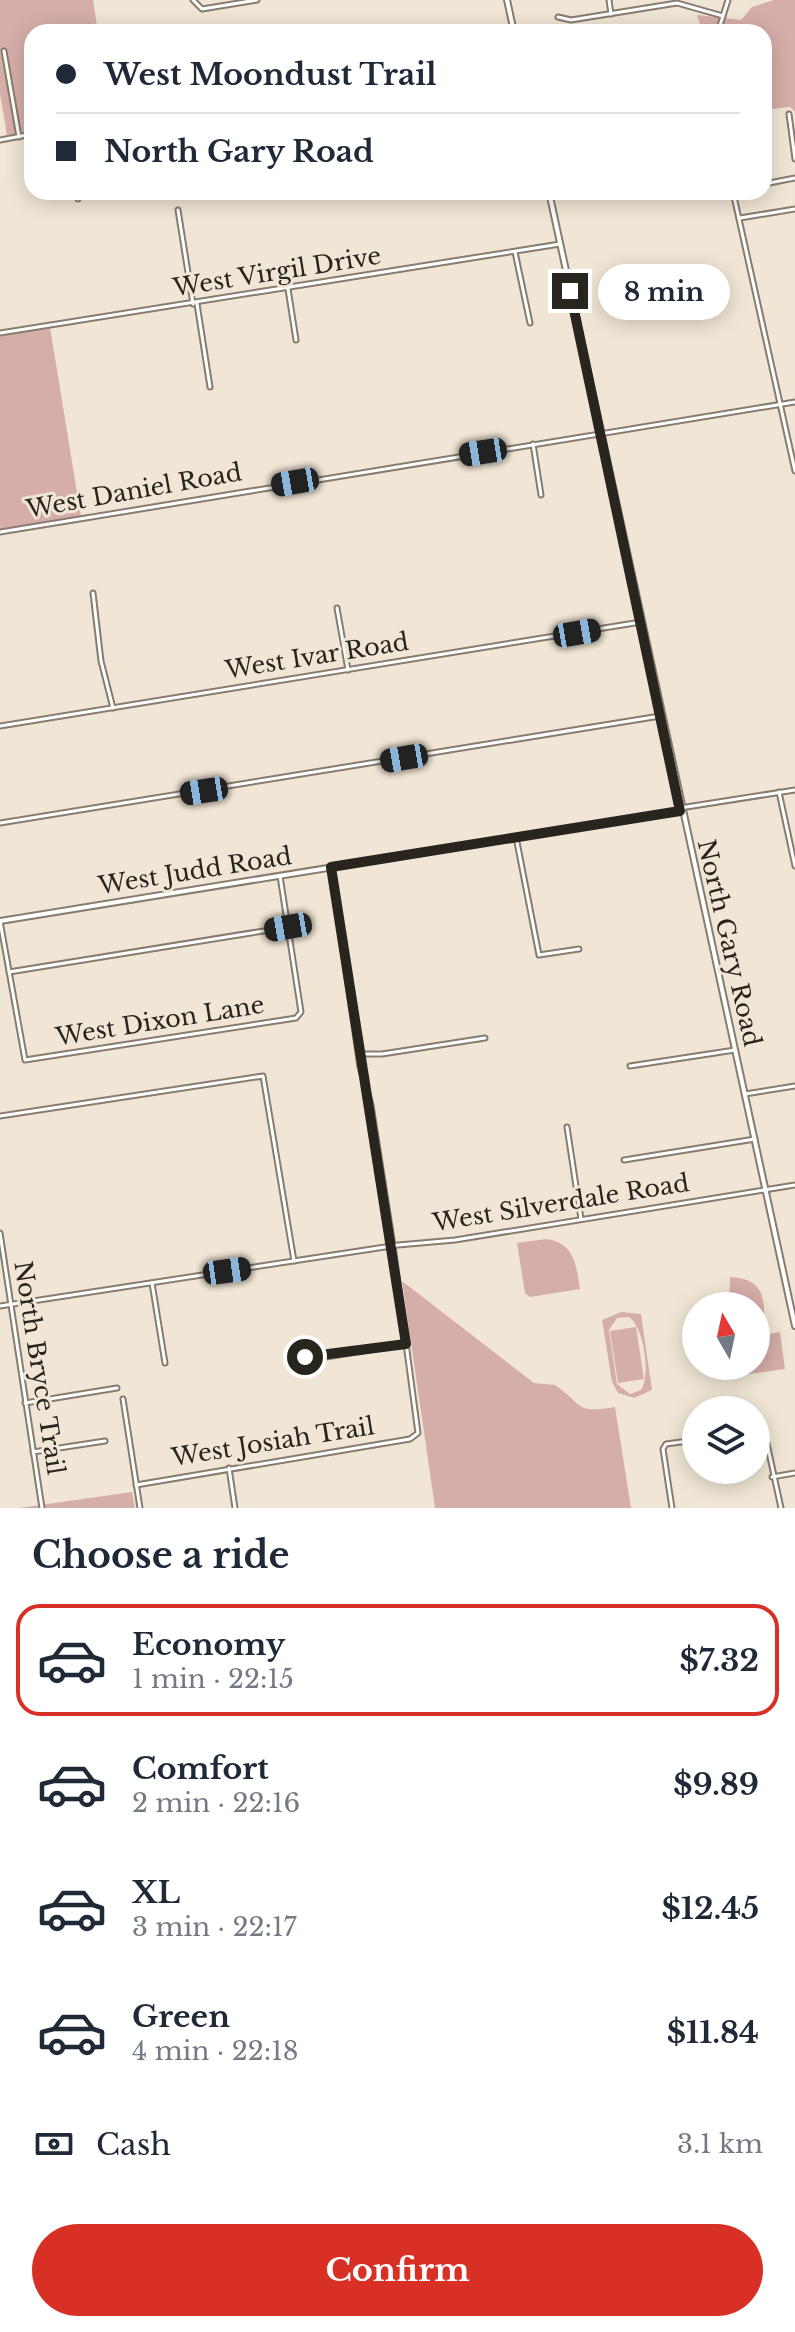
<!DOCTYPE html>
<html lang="en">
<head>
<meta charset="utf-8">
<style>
	:root { --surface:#fff; --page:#f2f2f3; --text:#1f2937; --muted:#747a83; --line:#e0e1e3; --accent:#d93025 }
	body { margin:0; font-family:"Libre Baskerville",serif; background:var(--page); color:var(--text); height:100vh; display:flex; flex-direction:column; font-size:30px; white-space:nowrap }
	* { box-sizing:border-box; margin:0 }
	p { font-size:26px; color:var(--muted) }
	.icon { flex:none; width:44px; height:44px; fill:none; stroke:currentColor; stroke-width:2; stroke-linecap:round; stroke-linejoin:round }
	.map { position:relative; height:1508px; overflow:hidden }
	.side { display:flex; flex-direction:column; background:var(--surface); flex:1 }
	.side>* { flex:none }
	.hud { position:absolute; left:24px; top:24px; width:748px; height:176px; border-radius:24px; box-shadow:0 4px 20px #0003; display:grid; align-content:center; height:176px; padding:0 32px; background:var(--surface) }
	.needle { width:52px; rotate:351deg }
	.buttons { position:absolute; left:682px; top:1292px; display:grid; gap:16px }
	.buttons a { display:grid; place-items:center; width:88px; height:88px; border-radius:50%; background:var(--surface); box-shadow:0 4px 20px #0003; font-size:40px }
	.end { position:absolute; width:36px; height:36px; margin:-18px; border:10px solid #28241e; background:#fff; box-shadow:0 0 0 4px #fff }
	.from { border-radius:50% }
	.bubble { position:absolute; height:56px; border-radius:28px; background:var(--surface); box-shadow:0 4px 20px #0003; font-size:26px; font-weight:700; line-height:56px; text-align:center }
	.car { position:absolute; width:24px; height:48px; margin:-24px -12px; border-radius:10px; box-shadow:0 0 6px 2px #0007; background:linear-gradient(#222 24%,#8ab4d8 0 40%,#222 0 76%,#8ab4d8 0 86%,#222 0) }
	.hud b { display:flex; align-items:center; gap:28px; height:76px; font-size:30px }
	.hud b+b { border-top:2px solid var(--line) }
	.hud i { width:20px; height:20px; background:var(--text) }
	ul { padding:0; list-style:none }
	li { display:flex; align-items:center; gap:24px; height:112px; margin:0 16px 12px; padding:0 16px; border:4px solid transparent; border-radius:24px }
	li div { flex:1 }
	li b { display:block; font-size:30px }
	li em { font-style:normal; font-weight:700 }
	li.active { border-color:var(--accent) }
	li>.icon { width:72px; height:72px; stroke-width:1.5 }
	h2 { padding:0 32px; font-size:36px; line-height:96px }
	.pay { display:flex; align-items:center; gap:20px; height:88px; padding:0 32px; font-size:30px }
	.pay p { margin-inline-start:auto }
	.action { display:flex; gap:16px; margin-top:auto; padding:16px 32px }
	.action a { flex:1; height:92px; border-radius:48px; background:var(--accent); color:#fff; font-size:32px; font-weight:700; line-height:92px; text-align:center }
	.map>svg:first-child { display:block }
	.green { fill:#d6aea9; fill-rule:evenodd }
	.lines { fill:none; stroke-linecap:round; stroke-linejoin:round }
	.minor-casing { stroke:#877c6d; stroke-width:7 }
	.tertiary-casing { stroke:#877c6d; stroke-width:8 }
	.minor { stroke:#fff; stroke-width:3 }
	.tertiary { stroke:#fff; stroke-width:4 }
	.route { stroke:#28241e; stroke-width:10 }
	.labels { text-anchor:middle; stroke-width:6; stroke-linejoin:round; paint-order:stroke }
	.street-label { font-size:24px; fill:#28241e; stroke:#f1e6d5 }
</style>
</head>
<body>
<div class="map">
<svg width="795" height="1508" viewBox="0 0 795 1508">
	<rect width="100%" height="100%" fill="#f1e6d5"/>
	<g class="green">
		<path d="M0,0H93L98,32H32V131L7,135L0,94Z"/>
		<path d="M774,0H795V112L790,107L764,110V32H702L697,15L741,20L752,7Z"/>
		<path d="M50,327L81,517L0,530V334Z"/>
		<path d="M546,1239C575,1243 576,1265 580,1289L530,1297L525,1293L517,1243Z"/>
		<path d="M730,1277C755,1278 765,1289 764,1315L756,1314V1306H729Z"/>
		<path d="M402,1281L534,1383L555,1385C584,1405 574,1414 615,1407L631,1508H435Z"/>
		<path d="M621,1312L641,1314L652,1390L634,1398L618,1393L612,1382L602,1320ZM629,1317C644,1327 651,1376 641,1390L630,1394L617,1384L609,1330L617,1318Z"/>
		<path d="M636,1327L644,1379L618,1383L610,1331Z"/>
		<path d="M780,1332L785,1369L736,1376L735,1366H756V1336Z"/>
		<path d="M132,1492L135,1508H19Z"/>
	</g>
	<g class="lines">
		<g class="minor-casing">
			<g id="minor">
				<path d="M193,0L202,9L257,0"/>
				<path d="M609,0L611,14"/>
				<path d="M558,17L571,20L677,3L723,16"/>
				<path d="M718,32L728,0"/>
				<path d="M4,51L19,137"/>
				<path d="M789,114L795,159"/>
				<path d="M0,140L32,134"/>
				<path d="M764,184L795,178"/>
				<path d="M77,192L78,199"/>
				<path d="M733,192L795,471"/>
				<path d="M178,210L193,304"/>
				<path d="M740,218L795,209"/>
				<path d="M515,252L530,323"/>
				<path d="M288,289L296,340"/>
				<path d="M197,304L210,387"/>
				<path d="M0,333L560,244"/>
				<path d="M533,444L541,495"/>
				<path d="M0,532L795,402"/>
				<path d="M93,593L101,661L113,708"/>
				<path d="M337,608L348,670"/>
				<path d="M0,726L641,622"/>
				<path d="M779,792L795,866"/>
				<path d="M680,808L795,790"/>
				<path d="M0,823L660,716"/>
				<path d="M516,837L539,955L579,949"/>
				<path d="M0,921L25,1060L296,1018L301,1012L280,876"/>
				<path d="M9,972L288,927"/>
				<path d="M359,1054H382L485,1038"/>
				<path d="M630,1066L735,1050"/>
				<path d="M745,1094L795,1086"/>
				<path d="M0,1116L263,1076L294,1261"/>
				<path d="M567,1127L581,1219"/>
				<path d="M624,1160L755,1139"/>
				<path d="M0,1233L42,1508"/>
				<path d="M152,1283L165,1363"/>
				<path d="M0,1306L398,1245L455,1240L795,1185"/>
				<path d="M320,1358L309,1355L305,1363L312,1369L320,1358L406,1344"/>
				<path d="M123,1399L140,1508"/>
				<path d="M25,1403L117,1388"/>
				<path d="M756,1430L765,1434L781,1508"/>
				<path d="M33,1452L105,1441"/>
				<path d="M229,1468L235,1508"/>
				<path d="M772,1477L795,1473"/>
				<path d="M136,1485L410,1439L418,1433L393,1246L371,1105L360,1067L331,867"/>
				<path d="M672,1508L663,1449L666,1444L696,1440"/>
			</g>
		</g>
		<g class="tertiary-casing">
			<g id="tertiary">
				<path d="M507,0L514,32"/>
				<path d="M549,192L795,1326"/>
				<path d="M0,921L680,811"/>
			</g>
		</g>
		<use href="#minor" class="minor"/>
		<use href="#tertiary" class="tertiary"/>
	</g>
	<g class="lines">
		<path class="route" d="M305,1357L406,1344L331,867L680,811L570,291"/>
	</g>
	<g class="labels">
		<g class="street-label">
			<text transform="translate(277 272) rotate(-9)" y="8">West Virgil Drive</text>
			<text transform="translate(134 491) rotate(-10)" y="8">West Daniel Road</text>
			<text transform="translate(317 656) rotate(-9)" y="8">West Ivar Road</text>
			<text transform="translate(195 871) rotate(-9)" y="8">West Judd Road</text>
			<text transform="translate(729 943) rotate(77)" y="8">North Gary Road</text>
			<text transform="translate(160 1021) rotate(-9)" y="8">West Dixon Lane</text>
			<text transform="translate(561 1203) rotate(-9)" y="8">West Silverdale Road</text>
			<text transform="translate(39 1368) rotate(81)" y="8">North Bryce Trail</text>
			<text transform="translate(273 1442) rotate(-9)" y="8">West Josiah Trail</text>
		</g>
	</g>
</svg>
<div class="buttons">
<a><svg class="needle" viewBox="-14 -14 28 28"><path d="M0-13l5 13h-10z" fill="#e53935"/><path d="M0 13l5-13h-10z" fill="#747a83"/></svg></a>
<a><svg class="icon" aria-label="layers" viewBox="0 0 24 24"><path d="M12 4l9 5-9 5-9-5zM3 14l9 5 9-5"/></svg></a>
</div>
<i class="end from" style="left:305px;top:1357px"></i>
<i class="end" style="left:570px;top:291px"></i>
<div class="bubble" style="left:598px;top:264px;width:132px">8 min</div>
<i class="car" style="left:483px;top:452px;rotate:261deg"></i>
<i class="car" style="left:295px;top:482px;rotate:260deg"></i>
<i class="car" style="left:577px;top:633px;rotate:80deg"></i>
<i class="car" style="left:404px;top:758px;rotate:260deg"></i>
<i class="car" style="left:204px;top:791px;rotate:261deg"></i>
<i class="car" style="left:288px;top:927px;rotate:260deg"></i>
<i class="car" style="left:227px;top:1271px;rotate:82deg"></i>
<div class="hud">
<b><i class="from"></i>West Moondust Trail</b>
<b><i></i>North Gary Road</b>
</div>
</div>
<section class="side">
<h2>Choose a ride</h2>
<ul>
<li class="active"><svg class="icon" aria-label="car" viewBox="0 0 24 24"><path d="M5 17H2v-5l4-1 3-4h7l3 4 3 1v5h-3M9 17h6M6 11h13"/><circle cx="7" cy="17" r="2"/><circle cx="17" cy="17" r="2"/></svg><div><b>Economy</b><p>1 min · 22:15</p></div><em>$7.32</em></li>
<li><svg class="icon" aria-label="car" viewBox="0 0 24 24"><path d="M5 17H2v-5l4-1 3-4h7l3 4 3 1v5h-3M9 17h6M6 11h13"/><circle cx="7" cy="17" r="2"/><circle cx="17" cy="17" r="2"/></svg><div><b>Comfort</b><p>2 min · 22:16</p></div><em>$9.89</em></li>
<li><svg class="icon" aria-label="car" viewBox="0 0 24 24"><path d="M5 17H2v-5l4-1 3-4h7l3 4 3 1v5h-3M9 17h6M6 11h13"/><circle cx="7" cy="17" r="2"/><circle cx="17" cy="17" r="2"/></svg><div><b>XL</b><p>3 min · 22:17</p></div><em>$12.45</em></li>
<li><svg class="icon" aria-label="car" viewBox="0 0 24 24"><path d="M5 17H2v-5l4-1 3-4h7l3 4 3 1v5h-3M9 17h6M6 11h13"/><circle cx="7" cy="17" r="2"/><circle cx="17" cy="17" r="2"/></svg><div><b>Green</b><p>4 min · 22:18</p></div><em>$11.84</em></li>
</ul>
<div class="pay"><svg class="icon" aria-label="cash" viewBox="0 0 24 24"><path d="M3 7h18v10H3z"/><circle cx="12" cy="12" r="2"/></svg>Cash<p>3.1 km</p></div>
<div class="action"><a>Confirm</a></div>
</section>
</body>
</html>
